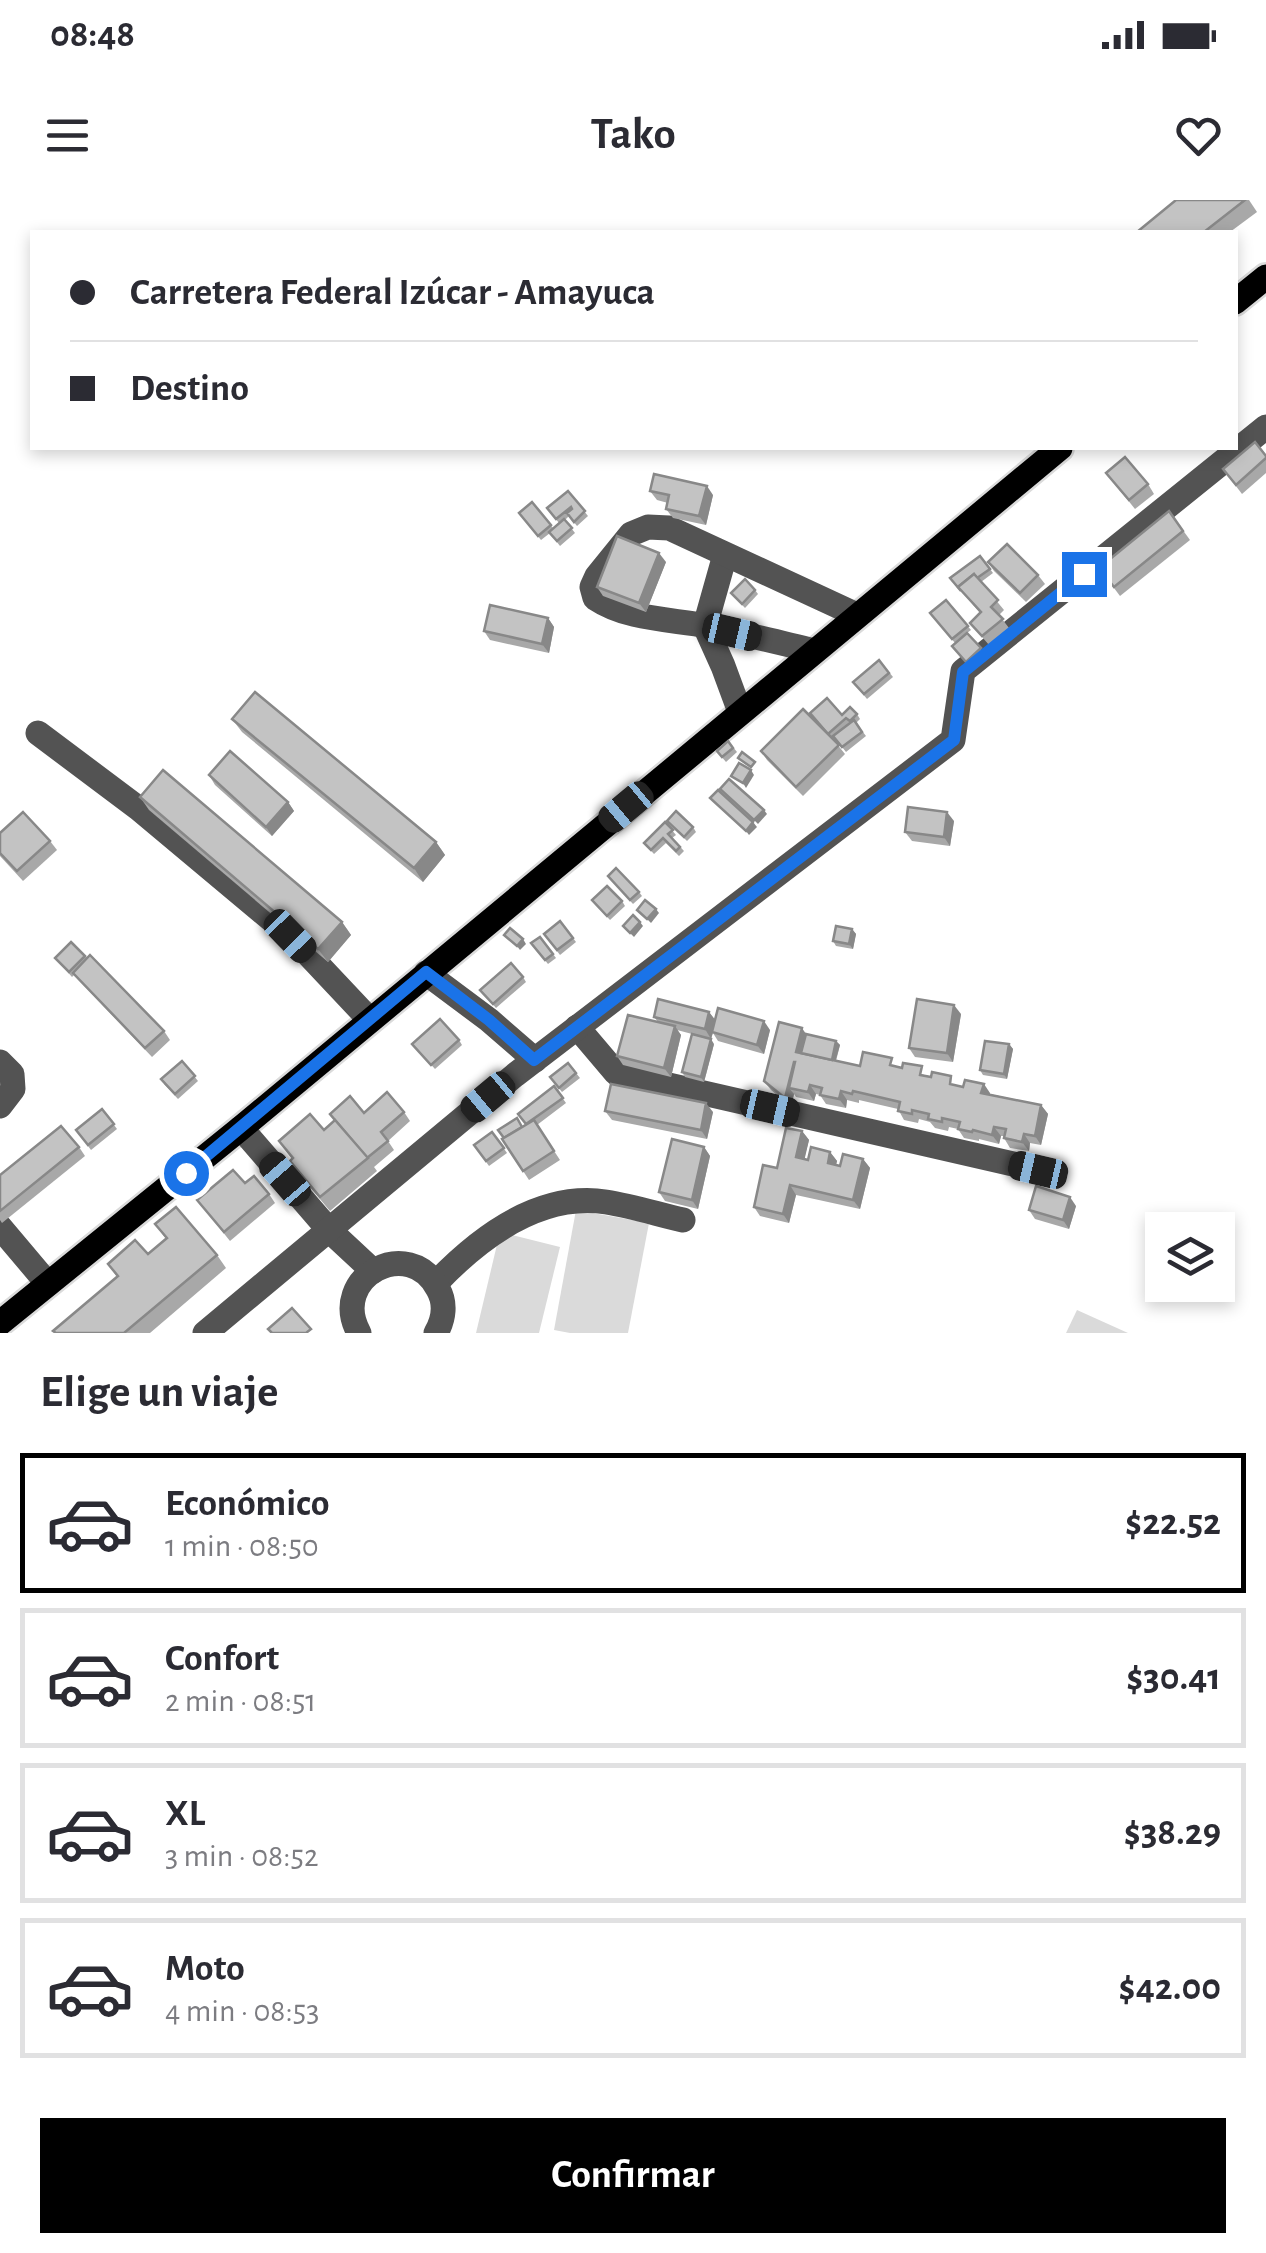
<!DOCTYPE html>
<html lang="es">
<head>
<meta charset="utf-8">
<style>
	:root { --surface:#fff; --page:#f2f2f3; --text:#2b2b33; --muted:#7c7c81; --line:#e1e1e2; --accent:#000 }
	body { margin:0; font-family:"Alegreya Sans",sans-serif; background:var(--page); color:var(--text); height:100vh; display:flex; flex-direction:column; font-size:38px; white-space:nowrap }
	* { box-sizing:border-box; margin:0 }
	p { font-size:32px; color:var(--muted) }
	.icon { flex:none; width:55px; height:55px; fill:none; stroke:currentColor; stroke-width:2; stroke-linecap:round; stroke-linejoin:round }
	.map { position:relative; height:1133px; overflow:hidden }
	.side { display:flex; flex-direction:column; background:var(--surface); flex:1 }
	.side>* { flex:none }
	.top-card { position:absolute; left:30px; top:30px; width:1208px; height:220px; border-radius:0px; box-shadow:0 5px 15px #0003; display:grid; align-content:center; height:220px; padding:0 40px; background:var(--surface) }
	.buttons { position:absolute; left:1145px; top:1012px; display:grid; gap:20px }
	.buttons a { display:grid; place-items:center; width:90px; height:90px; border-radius:0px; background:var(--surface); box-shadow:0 5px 15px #0003; font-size:50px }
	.end { position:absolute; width:45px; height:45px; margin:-22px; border:12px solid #1a73e8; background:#fff; box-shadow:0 0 0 5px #fff }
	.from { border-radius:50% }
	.car { position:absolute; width:30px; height:60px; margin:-30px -15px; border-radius:12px; box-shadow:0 0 8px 2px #0007; background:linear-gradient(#222 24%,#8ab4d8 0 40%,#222 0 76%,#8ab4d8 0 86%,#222 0) }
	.top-card b { display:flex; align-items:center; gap:35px; height:95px; font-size:38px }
	.top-card b+b { border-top:2px solid var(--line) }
	.top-card i { width:25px; height:25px; background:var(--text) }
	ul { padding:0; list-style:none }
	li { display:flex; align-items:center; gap:30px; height:140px; margin:0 20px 15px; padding:0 20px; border:5px solid var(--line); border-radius:0px }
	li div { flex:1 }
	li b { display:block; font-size:38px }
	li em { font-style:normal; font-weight:700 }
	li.active { border-color:var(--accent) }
	li>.icon { width:90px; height:90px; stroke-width:1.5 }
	h2 { padding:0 40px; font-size:45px; line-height:120px }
	.action { display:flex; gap:20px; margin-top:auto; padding:20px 40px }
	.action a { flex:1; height:115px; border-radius:0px; background:var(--accent); color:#fff; font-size:40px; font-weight:700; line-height:115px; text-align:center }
	.status { display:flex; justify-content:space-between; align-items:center; height:70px; padding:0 50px; background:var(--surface); direction:ltr }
	.status svg { height:28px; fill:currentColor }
	header { display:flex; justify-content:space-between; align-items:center; height:130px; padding:0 40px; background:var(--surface); font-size:45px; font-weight:700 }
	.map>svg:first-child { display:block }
	.green { fill:#dadada }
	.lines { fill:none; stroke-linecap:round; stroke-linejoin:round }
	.major-casing { stroke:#dbdbdb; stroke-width:30 }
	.minor { stroke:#535353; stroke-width:25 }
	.major { stroke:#000; stroke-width:25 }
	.wall { fill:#a8a8a8 }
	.shaded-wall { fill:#888 }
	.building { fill:#c3c3c3; stroke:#888; stroke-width:2.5 }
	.route { stroke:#1a73e8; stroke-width:12 }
</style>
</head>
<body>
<div class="status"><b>08:48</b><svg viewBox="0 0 49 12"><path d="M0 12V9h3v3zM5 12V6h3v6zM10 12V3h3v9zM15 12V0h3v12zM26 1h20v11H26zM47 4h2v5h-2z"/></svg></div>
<header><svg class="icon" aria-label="menu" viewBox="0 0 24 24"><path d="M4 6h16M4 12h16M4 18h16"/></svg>Tako<svg class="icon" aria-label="heart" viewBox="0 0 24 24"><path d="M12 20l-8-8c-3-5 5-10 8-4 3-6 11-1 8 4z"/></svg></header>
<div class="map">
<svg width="1266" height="1133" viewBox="0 0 1266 1133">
	<rect width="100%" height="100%" fill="#fff"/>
	<g class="green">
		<path d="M576,1010L649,1023L628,1133H570L554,1130Z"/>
		<path d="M500,1032L560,1047L539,1133H476Z"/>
		<path d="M1077,1110L1128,1133H1066Z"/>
	</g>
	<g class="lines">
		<g class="major-casing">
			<g id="major">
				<path d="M1235,102L1266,77"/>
				<path d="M0,1123L241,928L1060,248"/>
			</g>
		</g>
		<g class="minor">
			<path d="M725,355L705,426L723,466L740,512"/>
			<path d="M814,451C779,442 743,434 708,426C671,419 628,420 595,398L592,387L597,376L631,334L648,327L669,328L857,415"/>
			<path d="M38,533L138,608L290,735L370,820"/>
			<path d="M426,773L489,820L535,860"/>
			<path d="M577,827L616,873L1039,970"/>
			<path d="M0,862L12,874L13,889L0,906"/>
			<path d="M241,928L329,1030L373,1071"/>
			<path d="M0,1027L48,1084"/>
			<path d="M436,1083C479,1038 539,992 606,1002C632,1006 657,1014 683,1020"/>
			<path d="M205,1133L515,875L953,540L963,471L1266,227"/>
			<path d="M359,1133C328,1077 410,1034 438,1089C446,1103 444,1119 436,1133"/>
		</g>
		<use href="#major" class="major"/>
	</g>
	<g class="wall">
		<path d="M1176,0H1249L1257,12L1230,32H1137Z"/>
		<path d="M1266,256V273L1242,294L1223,269Z"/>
		<path d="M1106,273L1148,284L1154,294L1135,309Z"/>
		<path d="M568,291L588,316L577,326L569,316L565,320L575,333L560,346L550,333L541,340L519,313L532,302L553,328L559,323L547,308Z"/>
		<path d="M650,291L713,295L706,325L673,318L666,309L668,303L657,300Z"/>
		<path d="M1169,311L1190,340L1120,396L1099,368Z"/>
		<path d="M980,356L993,373L981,382L1004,410L999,415L1009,428L989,445L970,423L980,413L950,378Z"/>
		<path d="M666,362L646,412L603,396L597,387Z"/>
		<path d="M988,362L1038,375L1045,384L1026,402L994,371Z"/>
		<path d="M755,390L758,394L745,408L731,393Z"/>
		<path d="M946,400L971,430L967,433L984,453L969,466L955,450V443L930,413Z"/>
		<path d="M548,418L554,427L549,453L490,440L484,431Z"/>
		<path d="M879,460L893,477L867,499L853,482Z"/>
		<path d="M857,514L860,519L856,523L866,536L846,552L834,537L832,538L845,554L803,596L767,560L761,551L821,527L842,515Z"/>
		<path d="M232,519L436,642L445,655L423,682L242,532Z"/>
		<path d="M728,541L737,552L726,562L720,555Z"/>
		<path d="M209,575L288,602L294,611L272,636L215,585Z"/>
		<path d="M140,597L342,722L351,735L328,762L149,610Z"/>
		<path d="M667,621L693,627L696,632L687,641Z"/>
		<path d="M954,621L950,646L912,641L905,632Z"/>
		<path d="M665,622L676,635L672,638L684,651L679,656L666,643L654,654L644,643Z"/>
		<path d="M0,633L50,641L57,650L23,681L0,656Z"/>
		<path d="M608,676L639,692L642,696L633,704Z"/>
		<path d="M592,700L622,701L625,706L610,720Z"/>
		<path d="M560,721L576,742L560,755L544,734Z"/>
		<path d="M852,729L856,734L853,749L836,746L833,741Z"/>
		<path d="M540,737L556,758L548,764L531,743Z"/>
		<path d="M71,742L164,831L170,840L152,857L74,775L72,777L55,758Z"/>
		<path d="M523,777L526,782L496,808L484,794Z"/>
		<path d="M709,812L715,820L770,830L764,854L718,841L713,833L711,839L677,830L681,835L671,877L623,865L617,856L658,822L654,817Z"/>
		<path d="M961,814L953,862L915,857L909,848Z"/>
		<path d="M806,834L836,841L840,845L836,861L860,866H898L957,886L990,893V894L1041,905L1048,914L1041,945L1030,943L1029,951L1010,948L1004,938V936H1001L999,944L979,939V941L964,938L958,929L949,927L948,931L935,928L930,922L919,919L918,923L904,920L898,909L859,900V903L847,900L846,908L826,904L820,895L816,894L814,901L796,897L794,894L791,907L771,890L764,881Z"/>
		<path d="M459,840L462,845L435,869L412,844Z"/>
		<path d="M714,844L704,882L685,877L682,872Z"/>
		<path d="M1009,844L1013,849L1007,879L983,875L980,870Z"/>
		<path d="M182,861L198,881L178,899L164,884Z"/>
		<path d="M568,863L580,878L562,892L550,877Z"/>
		<path d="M554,886L566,903L537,925L560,960L529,980L502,939L526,924Z"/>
		<path d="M102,909L117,929L91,950L76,930Z"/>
		<path d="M605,911L713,912L707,939L612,920Z"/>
		<path d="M404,912L410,921L388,941L394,950L374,967L377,971L330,1011L299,974L290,961L292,959L279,941L324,930L364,913Z"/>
		<path d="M802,931L809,940L804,959L808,960L830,952L837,961L836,965L840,966L863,959L870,968L860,1009L796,995L789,1023L760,1016L754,1007L777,968Z"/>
		<path d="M492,932L507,953L489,966L474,945Z"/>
		<path d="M79,947L85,956L2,1023L0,1020V975Z"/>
		<path d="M704,947L710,956L698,1009L665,1001L659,992Z"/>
		<path d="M245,983L269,994L275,1003L230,1041L197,1000Z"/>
		<path d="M1076,1006L1069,1029L1035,1019L1029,1010Z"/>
		<path d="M155,1024L217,1055L226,1068L150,1133H55L117,1077L108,1064L148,1054L166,1039Z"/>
	</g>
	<g class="shaded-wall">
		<path d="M707,286L713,295L706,325L699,316Z"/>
		<path d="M659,353L666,362L646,412L639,403Z"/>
		<path d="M548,418L554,427L549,453L542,444Z"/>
		<path d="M751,570L754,575L746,588L743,583Z"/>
		<path d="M288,602L294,611L272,636L266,627Z"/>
		<path d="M764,610L767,614L758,624L754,620Z"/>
		<path d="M947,612L954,621L950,646L944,637Z"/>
		<path d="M753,622L757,627L749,635L746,631Z"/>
		<path d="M436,642L445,655L423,682L414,668Z"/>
		<path d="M656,709L659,713L651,723L647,719Z"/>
		<path d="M342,722L351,735L328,762L318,749Z"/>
		<path d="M640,722L643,726L634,737L630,733Z"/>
		<path d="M852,729L856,734L853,749L849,744Z"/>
		<path d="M523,739L526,744L520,750L517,746Z"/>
		<path d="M954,805L961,814L953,862L947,853Z"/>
		<path d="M709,812L716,821L711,839L705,829Z"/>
		<path d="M764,821L770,830L764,854L757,845Z"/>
		<path d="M675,826L681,835L671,877L664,868Z"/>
		<path d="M802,828L808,837L804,855L796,852Z"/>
		<path d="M711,839L714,844L704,882L701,877Z"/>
		<path d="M836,841L840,845L834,866L831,862Z"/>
		<path d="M1009,844L1013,849L1007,879L1004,874Z"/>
		<path d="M794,862L800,871L789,888L794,894L791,907L785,898Z"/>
		<path d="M984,884L990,893L988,902L981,893Z"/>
		<path d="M810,885L816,894L814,901L808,892Z"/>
		<path d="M841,891L847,900L846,908L839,899Z"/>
		<path d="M706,903L713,912L707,939L701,930Z"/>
		<path d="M1041,905L1048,914L1041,945L1035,936Z"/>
		<path d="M994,927L1001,936L999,944L992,935Z"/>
		<path d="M802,931L809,940L803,966L796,957Z"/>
		<path d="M1024,934L1030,943L1029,951L1022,942Z"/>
		<path d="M704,947L710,956L698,1009L692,1000Z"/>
		<path d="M830,952L837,961L834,972L828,963Z"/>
		<path d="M863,959L870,968L860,1009L853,1000Z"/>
		<path d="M790,985L796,995L789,1023L783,1014Z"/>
		<path d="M1070,997L1076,1006L1069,1029L1063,1020Z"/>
	</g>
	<g class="building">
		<path d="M1176,0H1245L1204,32H1137Z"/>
		<path d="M1255,242L1266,256V258L1236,285L1223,269Z"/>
		<path d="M1125,257L1148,284L1129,300L1106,273Z"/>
		<path d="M654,274L707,286L699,316L666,309L669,295L650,291Z"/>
		<path d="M568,291L585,311L574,322L567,313L572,309L571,307L556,319L547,308Z"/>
		<path d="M532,302L551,325L538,336L519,313Z"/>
		<path d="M1169,311L1183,331L1114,387L1099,368Z"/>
		<path d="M564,319L572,328L557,341L549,332Z"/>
		<path d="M617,336L659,353L639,403L597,387Z"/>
		<path d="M1007,344L1038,375L1020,393L988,362Z"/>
		<path d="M980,356L990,369L977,378L974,374L958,387L961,391L950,378Z"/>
		<path d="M974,374L998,400L991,407L1003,419L982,436L970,423L981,412L958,387Z"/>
		<path d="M745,379L755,390L742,404L731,393Z"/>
		<path d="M946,400L968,426L952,439L930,413Z"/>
		<path d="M490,405L548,418L542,444L484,431Z"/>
		<path d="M967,433L981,448L966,462L952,446Z"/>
		<path d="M879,460L889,473L864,494L853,482Z"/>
		<path d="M255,492L436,642L414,668L232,519Z"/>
		<path d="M827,498L842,515L850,507L857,514L850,521L846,518L828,534L810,513Z"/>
		<path d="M803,509L839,545L796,587L761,551Z"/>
		<path d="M854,520L862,532L842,547L833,536Z"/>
		<path d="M728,541L733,548L722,557L717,551Z"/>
		<path d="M230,551L288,602L266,627L209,575Z"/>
		<path d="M742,552L755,562L751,567L738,558Z"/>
		<path d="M739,563L751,570L743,583L731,576Z"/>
		<path d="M163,570L342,722L318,749L140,597Z"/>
		<path d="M729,579L764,610L754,620L720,589Z"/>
		<path d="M718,590L753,622L746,631L710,598Z"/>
		<path d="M908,607L947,612L944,637L905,632Z"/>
		<path d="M676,611L693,627L684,637L667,621Z"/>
		<path d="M23,612L50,641L17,671L0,653V633Z"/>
		<path d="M665,622L673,630L668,634L680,647L676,651L663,638L651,650L644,643Z"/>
		<path d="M616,668L639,692L630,700L608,676Z"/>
		<path d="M607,686L622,701L607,716L592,700Z"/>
		<path d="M645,700L656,709L647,719L637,710Z"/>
		<path d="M633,715L640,722L630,733L623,726Z"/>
		<path d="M560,721L573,738L557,750L544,734Z"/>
		<path d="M836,726L852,729L849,744L833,741Z"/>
		<path d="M510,728L523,739L517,746L504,735Z"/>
		<path d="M540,737L553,754L545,760L531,743Z"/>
		<path d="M71,742L85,756L69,772L55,758Z"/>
		<path d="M90,755L164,831L145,848L73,773Z"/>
		<path d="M511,763L523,777L493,804L480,790Z"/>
		<path d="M658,799L709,812L705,829L654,817Z"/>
		<path d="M917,799L954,805L947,853L909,848Z"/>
		<path d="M718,808L764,821L757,845L712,832Z"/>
		<path d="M628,815L675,826L664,868L617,856Z"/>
		<path d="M440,819L459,840L431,865L412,844Z"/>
		<path d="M779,822L802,828L796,852L860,866L863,852L892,858L890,865L902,868L903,863L922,866L920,875L931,877L932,872L951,876L950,884L963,887L965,880L984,884L981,893L1041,905L1035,936L1024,934L1022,942L1004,938L1006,929L994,927L992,935L973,930L972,932L958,929L960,922L942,918V922L928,919L929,914L912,910V914L898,911L900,902L853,891L852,894L841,891L839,899L820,895L822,888L810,885L808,892L789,888L795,862H794L785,898L764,881Z"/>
		<path d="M692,834L711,839L701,877L682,872Z"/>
		<path d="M806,834L836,841L832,860L801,853Z"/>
		<path d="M985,841L1009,844L1004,874L980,870Z"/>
		<path d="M182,861L195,876L175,894L161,879Z"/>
		<path d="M568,863L576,873L559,888L550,877Z"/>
		<path d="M611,884L706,903L701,930L605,911Z"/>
		<path d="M554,886L563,898L526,924L518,914Z"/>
		<path d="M387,892L404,912L381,932L388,941L367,958L330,914L350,896L364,913Z"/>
		<path d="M102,909L114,924L88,945L76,930Z"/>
		<path d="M310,914L324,930L335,920L368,958L320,997L290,961L293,958L279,941Z"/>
		<path d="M517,918L522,927L504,938L498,930Z"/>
		<path d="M534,920L554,951L523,971L502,939Z"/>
		<path d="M61,926L79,947L0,1011V975Z"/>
		<path d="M786,928L802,931L796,957L808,960L811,947L830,952L828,963L840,966L843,954L863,959L853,1000L790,985L783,1014L754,1007L763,965L777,968Z"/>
		<path d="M492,932L504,948L486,961L474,945Z"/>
		<path d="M672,939L704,947L692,1000L659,992Z"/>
		<path d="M233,970L245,983L254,976L269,994L224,1032L197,1000Z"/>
		<path d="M1036,986L1070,997L1063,1020L1029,1010Z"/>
		<path d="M176,1007L217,1055L124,1133H56L53,1131L118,1076L108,1064L135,1040L148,1054L167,1038L155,1024Z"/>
		<path d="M292,1108L311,1129L306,1133H272L268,1129Z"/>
	</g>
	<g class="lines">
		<path class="route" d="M186,973L426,772L489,820L534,860L954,540L963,472L1084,374"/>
	</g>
</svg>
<div class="buttons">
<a><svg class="icon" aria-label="layers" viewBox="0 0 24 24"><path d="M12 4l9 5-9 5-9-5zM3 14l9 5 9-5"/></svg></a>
</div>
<i class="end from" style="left:186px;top:973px"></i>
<i class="end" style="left:1084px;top:374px"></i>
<i class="car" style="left:732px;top:432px;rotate:103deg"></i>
<i class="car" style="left:626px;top:607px;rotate:230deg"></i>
<i class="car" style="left:290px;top:736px;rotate:136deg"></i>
<i class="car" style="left:488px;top:897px;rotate:230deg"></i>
<i class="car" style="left:770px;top:908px;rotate:103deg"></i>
<i class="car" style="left:1038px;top:970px;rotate:283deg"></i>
<i class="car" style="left:285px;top:979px;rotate:319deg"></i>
<div class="top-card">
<b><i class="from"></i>Carretera Federal Izúcar - Amayuca</b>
<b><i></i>Destino</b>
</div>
</div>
<section class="side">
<h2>Elige un viaje</h2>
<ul>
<li class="active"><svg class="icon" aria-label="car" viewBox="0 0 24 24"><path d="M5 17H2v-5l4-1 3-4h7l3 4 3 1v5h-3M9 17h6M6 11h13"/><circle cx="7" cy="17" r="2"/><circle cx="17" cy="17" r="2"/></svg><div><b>Económico</b><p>1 min · 08:50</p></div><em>$22.52</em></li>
<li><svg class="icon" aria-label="car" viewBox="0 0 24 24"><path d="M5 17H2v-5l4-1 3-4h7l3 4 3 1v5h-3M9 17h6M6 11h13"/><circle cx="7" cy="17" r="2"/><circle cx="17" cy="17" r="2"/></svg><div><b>Confort</b><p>2 min · 08:51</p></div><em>$30.41</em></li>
<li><svg class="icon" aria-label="car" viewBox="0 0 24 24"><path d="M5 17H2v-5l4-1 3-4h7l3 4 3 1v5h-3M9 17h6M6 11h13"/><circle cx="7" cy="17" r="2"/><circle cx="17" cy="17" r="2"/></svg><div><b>XL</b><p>3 min · 08:52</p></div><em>$38.29</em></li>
<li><svg class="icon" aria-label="car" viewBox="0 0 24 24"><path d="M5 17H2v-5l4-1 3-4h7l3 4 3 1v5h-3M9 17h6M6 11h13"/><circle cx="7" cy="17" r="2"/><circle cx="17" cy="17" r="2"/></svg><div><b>Moto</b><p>4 min · 08:53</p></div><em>$42.00</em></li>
</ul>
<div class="action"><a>Confirmar</a></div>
</section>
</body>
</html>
